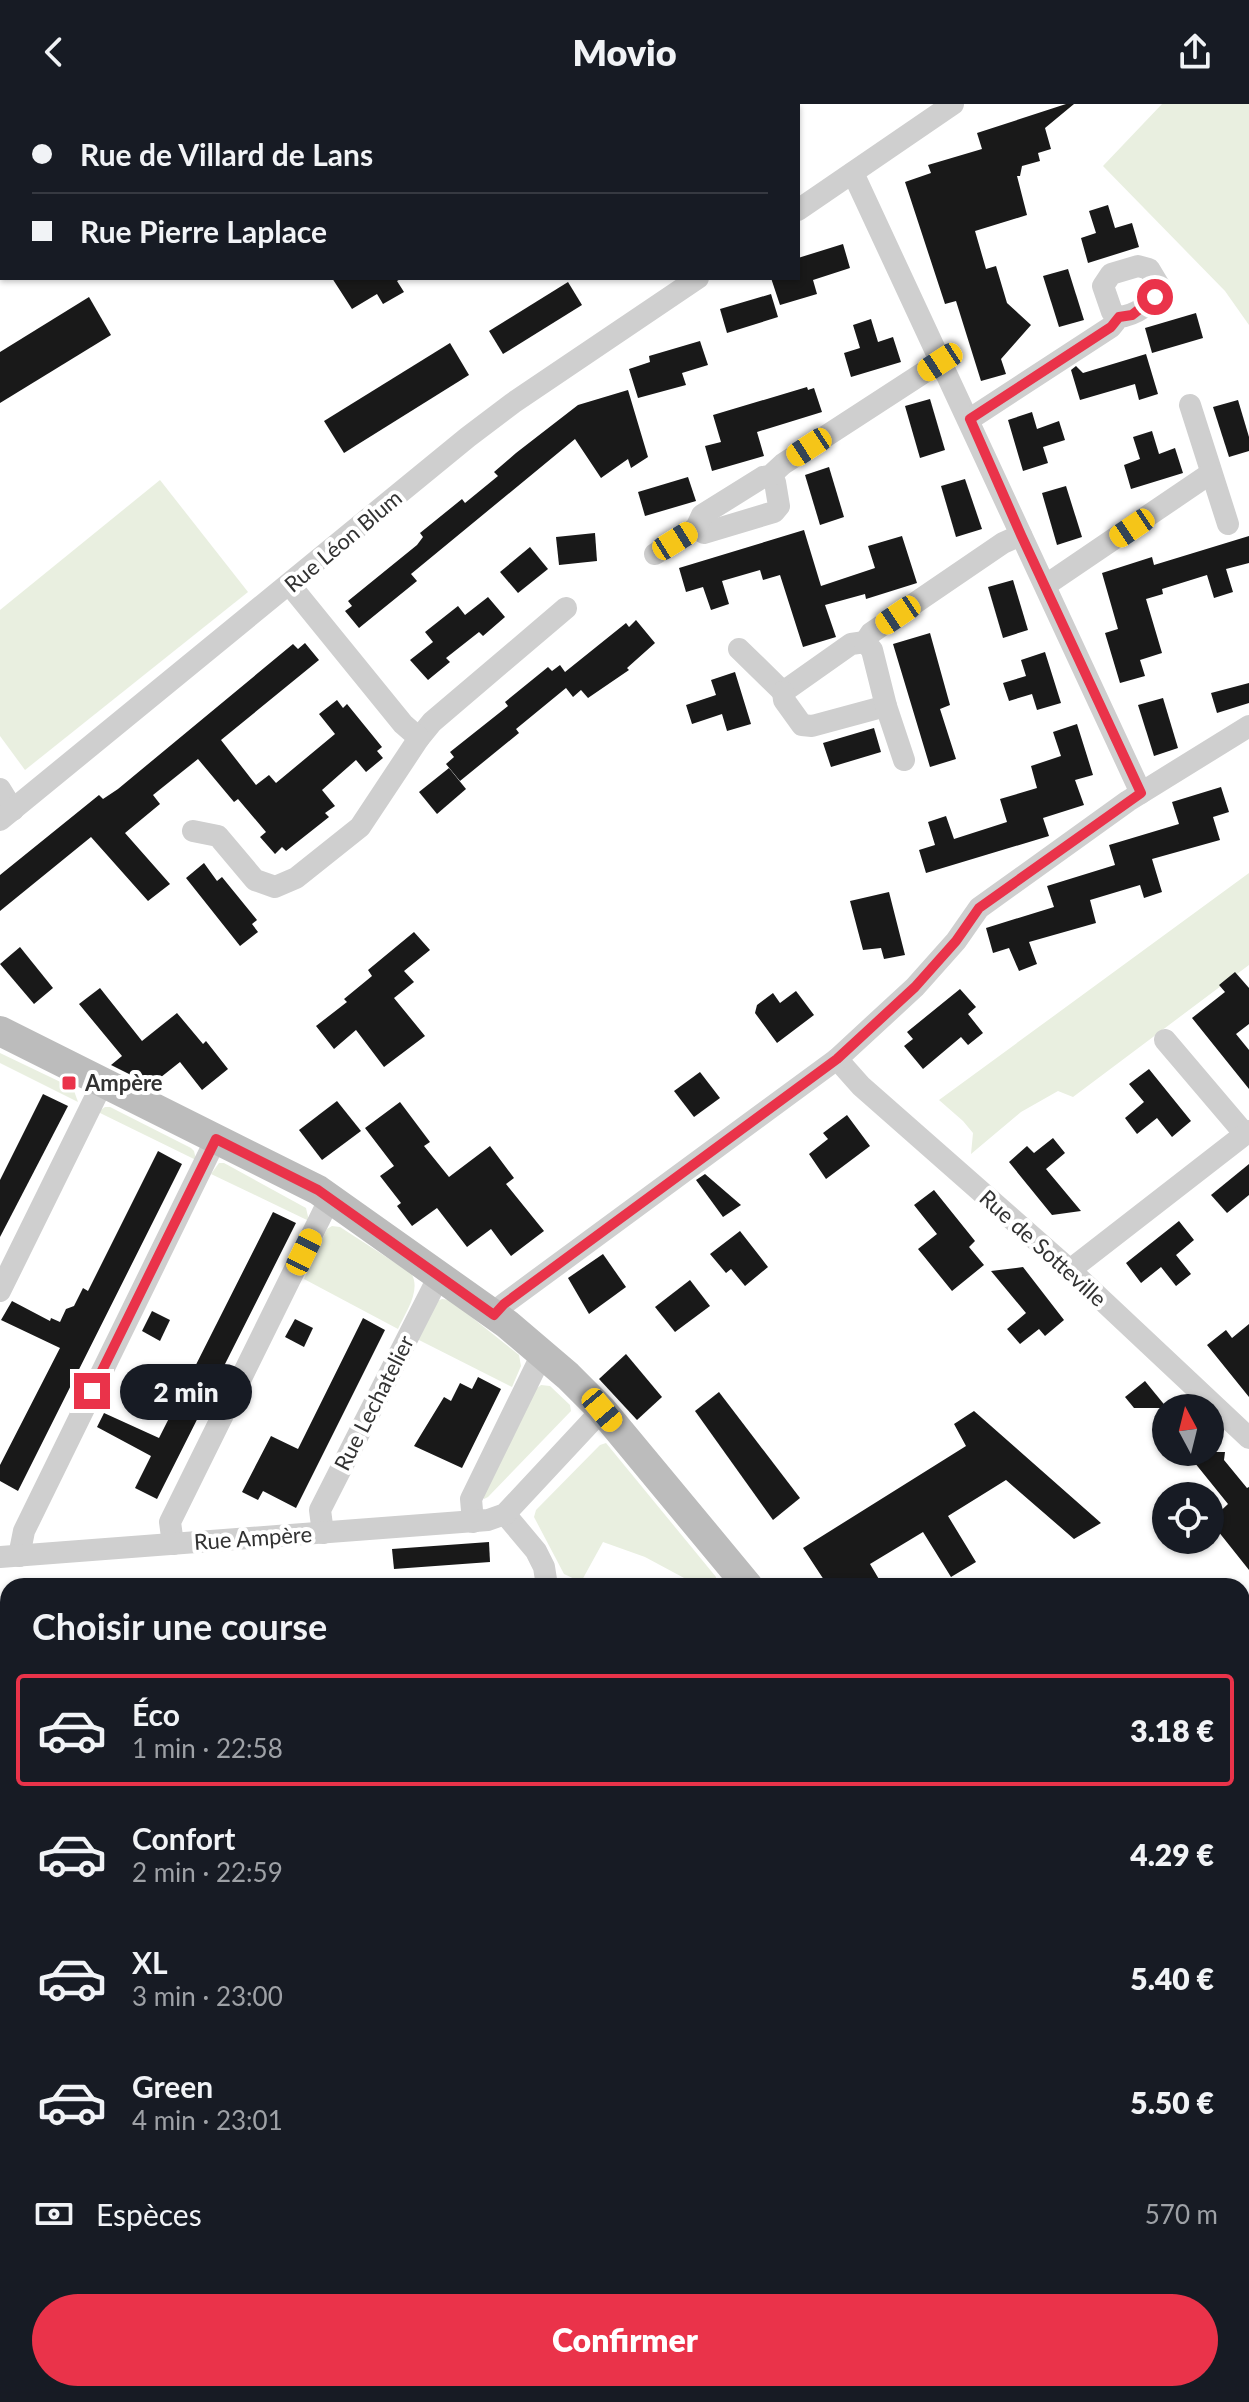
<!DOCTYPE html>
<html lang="fr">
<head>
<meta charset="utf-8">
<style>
	:root { --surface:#171b24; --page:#242831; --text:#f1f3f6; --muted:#9ea1a6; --line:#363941; --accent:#ea334a }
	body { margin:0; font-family:Lato,sans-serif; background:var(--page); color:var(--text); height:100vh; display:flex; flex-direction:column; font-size:30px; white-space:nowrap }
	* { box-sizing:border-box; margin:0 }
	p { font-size:26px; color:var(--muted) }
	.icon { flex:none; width:44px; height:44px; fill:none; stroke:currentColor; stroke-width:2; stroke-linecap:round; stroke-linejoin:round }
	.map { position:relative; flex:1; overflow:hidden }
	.side { position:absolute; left:0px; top:1474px; width:1250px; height:824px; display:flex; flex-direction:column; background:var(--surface); border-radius:24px 24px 0 0; box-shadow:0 2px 6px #0004 }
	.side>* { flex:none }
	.top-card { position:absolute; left:0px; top:0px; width:800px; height:176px; box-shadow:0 2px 6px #0004; display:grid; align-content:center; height:176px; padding:0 32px; background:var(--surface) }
	.needle { width:52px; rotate:353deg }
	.controls { position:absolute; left:1152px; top:1290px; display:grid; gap:16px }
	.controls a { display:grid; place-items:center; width:72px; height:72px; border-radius:50%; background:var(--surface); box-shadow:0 2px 6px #0004; font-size:40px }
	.end { position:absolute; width:36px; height:36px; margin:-18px; border:10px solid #ea334a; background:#fff; box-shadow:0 0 0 4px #fff }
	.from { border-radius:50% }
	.bubble { position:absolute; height:56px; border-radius:28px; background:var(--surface); box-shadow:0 2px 6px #0004; font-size:26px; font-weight:800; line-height:56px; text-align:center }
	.car { position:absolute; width:24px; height:48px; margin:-24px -12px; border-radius:10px; box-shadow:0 0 6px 2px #0007; background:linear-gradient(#f5c518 24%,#345 0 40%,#f5c518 0 76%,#345 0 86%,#f5c518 0) }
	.top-card b { display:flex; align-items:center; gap:28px; height:76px; font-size:30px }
	.top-card b+b { border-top:2px solid var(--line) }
	.top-card i { width:20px; height:20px; background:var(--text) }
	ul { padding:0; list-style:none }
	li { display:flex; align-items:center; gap:24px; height:112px; margin:0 16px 12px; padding:0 16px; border:4px solid transparent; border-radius:8px }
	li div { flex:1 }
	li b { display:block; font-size:30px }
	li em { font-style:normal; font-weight:800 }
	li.current { border-color:var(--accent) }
	li>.icon { width:72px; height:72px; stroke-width:1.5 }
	h2 { padding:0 32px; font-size:36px; line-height:96px }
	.pay { display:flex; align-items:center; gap:20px; height:88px; padding:0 32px; font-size:30px }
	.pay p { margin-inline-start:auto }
	.primary-button { display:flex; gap:16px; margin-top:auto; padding:16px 32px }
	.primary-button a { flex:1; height:92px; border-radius:48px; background:var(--accent); color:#fff; font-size:32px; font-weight:800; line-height:92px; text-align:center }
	header { display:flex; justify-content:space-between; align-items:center; height:104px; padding:0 32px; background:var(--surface); font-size:36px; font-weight:800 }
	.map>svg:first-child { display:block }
	.green { fill:#e9efe0 }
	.building { fill:#191919 }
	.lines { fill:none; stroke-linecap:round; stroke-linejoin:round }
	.street { stroke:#cfcfcf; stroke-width:22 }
	.secondary { stroke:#bcbcbc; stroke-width:30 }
	.route { stroke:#ea334a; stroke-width:10 }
	.poi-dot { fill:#ea334a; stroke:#fff; stroke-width:3 }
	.labels { text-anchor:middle; stroke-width:8; stroke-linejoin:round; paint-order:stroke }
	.street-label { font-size:22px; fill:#323232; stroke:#fff }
	.poi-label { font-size:22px; font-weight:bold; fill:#323232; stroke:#fff; text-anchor:start }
</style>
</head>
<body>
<header><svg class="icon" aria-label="back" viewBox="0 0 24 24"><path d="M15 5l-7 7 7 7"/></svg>Movio<svg class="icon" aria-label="share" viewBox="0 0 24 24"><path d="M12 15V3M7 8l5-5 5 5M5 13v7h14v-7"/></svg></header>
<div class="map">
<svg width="1249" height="2298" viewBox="0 0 1249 2298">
	<rect width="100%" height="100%" fill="#fff"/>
	<g class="green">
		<path d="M1162,0H1249V221L1225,187L1103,62Z"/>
		<path d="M160,376L248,488L25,666L0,632V506Z"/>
		<path d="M1249,769V861L1073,993L1058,987L1021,1008L971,1050L973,1029L963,1017L939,996Z"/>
		<path d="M0,949L73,984L78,998L0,959Z"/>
		<path d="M105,1003H110L191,1044L194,1047L196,1056L98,1008Z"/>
		<path d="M219,1059H224L306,1104L309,1117L211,1070Z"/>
		<path d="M332,1122L340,1123L411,1169C422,1186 405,1209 398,1225L304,1175L327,1125Z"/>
		<path d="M442,1195L450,1196L519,1251L521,1262L512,1283L415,1234L433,1199Z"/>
		<path d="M541,1281L550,1282L570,1301L571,1307L488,1393L484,1395L481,1389L536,1285Z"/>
		<path d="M606,1339L716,1473L717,1482H699L645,1453L603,1438L581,1478L564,1470L534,1413L536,1406L600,1341Z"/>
		<rect x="0" y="1697" width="8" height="128"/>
	</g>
	<g class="building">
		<path d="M1066,0H1074L1045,24L1051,45L1038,49L1040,57L1022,62L1020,72H1017L1027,111L975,127L986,165L996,162L1007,199L1031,221L1001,255L1006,270L981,277L956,197L945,200L905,78L931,69L928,61L982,45L977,29Z"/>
		<path d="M1108,101L1115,124L1132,119L1139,143L1088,159L1081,134L1096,129L1089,107Z"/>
		<path d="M843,140L850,164L813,176L817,190L780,201L771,174H798V154Z"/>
		<path d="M1068,165L1084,216L1059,223L1043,172Z"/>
		<path d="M332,174H402L397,177L404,188L383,200L377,190L352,205Z"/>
		<path d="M568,178L582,201L503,250L489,227Z"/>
		<path d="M771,190L778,213L727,229L720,205Z"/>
		<path d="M89,193L111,231L0,299V248Z"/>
		<path d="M1196,209L1203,234L1152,249L1145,224Z"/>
		<path d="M871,215L878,238L893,233L901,258L851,273L844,249L860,244L853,221Z"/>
		<path d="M700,237L708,261L682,269L686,281L638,294L629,265L650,258L649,252Z"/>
		<path d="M450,239L469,271L344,349L324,317Z"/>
		<path d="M1146,250L1158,290L1139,296L1135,280L1080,296L1071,266L1076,262L1083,269Z"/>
		<path d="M807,283L808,286L814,284L822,308L757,328L764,352L712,367L705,342L721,338L713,311Z"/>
		<path d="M628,286L648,353L631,364L628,355L601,374L575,335L411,470L417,477L359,524L345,507L352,502L348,497L417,441L423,433L420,429L462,395L465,399L498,372L494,368L516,349L578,301Z"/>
		<path d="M930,295L945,346L920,354L905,302Z"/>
		<path d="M1238,296L1249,333V347L1229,353L1213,303Z"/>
		<path d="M1032,308L1037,325L1059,317L1065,336L1043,343L1048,359L1023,367L1008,316Z"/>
		<path d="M1152,327L1159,350L1175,344L1183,369L1131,385L1124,361L1140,355L1133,333Z"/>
		<path d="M829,363L844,413L820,421L805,371Z"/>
		<path d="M688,373L696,397L645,412L638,388Z"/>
		<path d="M965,375L982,425L956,433L941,382Z"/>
		<path d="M1066,382L1082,433L1057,441L1042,389Z"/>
		<path d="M804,426L821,482L875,464L868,442L902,432L917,479L866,495L865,490L825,501L836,533L803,543L780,471L763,476L760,466L722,477L729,500L711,506L703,483L686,488L679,464Z"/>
		<path d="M595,429L597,457L559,461L556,433Z"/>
		<path d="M1249,432V459L1226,465L1233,488L1214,494L1207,471L1162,485L1163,490L1146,495L1162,549L1140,556L1145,572L1120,579L1105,529L1118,525L1102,469L1152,453L1154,461Z"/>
		<path d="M530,443L548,465L518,489L500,468Z"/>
		<path d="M1013,476L1028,526L1003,534L988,483Z"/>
		<path d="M488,493L505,513L483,532L479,528L446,554L450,558L428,576L410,556L433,538L425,528L458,502L465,511Z"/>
		<path d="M636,516L655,539L627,564L629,566L588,594L581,586L573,593L566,584L516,625L519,629L460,677L446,660L454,653L450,648L508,602L505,598L548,563L552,567L560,561L565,568L626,519L629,523Z"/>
		<path d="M930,529L950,601L940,605L956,655L930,663L893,540Z"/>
		<path d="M305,539L319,556L221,636L256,681L269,671L276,679L335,630L319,610L337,596L343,604L347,600L382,643L377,647L383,654L366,668L356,656L322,686L335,702L325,709L329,713L286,747L282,743L275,750L260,733L266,728L238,695L234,698L198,655L153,691L160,700L125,729L170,780L148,797L91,733L0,807V771L99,691L103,695L118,685L293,540L298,545Z"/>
		<path d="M1045,548L1061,599L1037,606L1032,590L1009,597L1003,579L1026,572L1021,556Z"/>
		<path d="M735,568L751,620L727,627L722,610L692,620L686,601L716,591L711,576Z"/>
		<path d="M1249,579V599L1217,609L1211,589Z"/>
		<path d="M1163,594L1178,644L1154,652L1138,601Z"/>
		<path d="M1077,620L1093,671L1075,676L1084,701L1043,714L1049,732L926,769L919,746L935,741L928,718L946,712L954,735L1007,718L1000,695L1037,684L1031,662L1061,652L1053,628Z"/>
		<path d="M874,624L881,648L831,663L823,639Z"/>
		<path d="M449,664L466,685L437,710L419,688Z"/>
		<path d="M1221,683L1229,708L1213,713L1220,736L1152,755L1162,788L1144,794L1140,781L1090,796L1096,819L1029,838L1037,860L1019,867L1009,844L993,849L986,824L1054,803L1047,782L1115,761L1109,741L1179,720L1172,698Z"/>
		<path d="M204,759L217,777L222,773L257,816L252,820L258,828L240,842L186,774Z"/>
		<path d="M889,788L905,851L884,855L881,844L863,846L850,797Z"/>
		<path d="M414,828L430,846L404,867L414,878L394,894L425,932L384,963L356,926L334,945L316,922L347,898L344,895L372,872L368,866Z"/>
		<path d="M20,843L53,884L34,900L0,860Z"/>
		<path d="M1235,868L1249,884V920L1236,930L1249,946V985L1192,914L1225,888L1219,881Z"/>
		<path d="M100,884L142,937L177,909L203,940L206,937L228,965L202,986L180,958L151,981L111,961L122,952L79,900Z"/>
		<path d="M960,885L976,903L968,910L983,929L968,941L961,933L923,965L904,942L913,935L907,928Z"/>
		<path d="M796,887L814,911L777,939L755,909L757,901L773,889L780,899Z"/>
		<path d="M1149,965L1191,1017L1172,1033L1157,1014L1137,1030L1125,1014L1144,998L1129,980Z"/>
		<path d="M700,968L720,994L694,1013L674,987Z"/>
		<path d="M43,990L68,1002L0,1133V1076Z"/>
		<path d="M337,997L361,1027L322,1056L299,1026Z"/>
		<path d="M400,998L430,1038L424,1042L449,1073L490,1042L514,1074L506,1080L544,1127L511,1152L491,1125L467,1143L437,1104L412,1122L397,1102L401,1099L380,1072L394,1062L365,1024Z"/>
		<path d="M847,1011L870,1042L826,1075L809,1050L828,1035L823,1029Z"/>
		<path d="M1053,1034L1065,1049L1046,1065L1081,1107L1052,1111L1009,1058L1027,1042L1034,1049Z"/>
		<path d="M158,1047L182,1060L18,1387L0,1377V1361L60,1244L1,1216L12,1197L50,1217L51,1214L60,1218L66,1205L74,1202L83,1184L88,1187Z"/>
		<path d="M1249,1060V1091L1227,1109L1211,1091Z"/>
		<path d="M705,1070L741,1101L723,1113L696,1076Z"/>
		<path d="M934,1086L975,1137L969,1143L984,1161L952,1187L918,1145L937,1130L914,1101Z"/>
		<path d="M273,1108L296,1119L157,1395L135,1384L151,1352L97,1323L104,1309L159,1334Z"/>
		<path d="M1179,1117L1194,1136L1176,1151L1191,1170L1176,1182L1161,1163L1141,1179L1126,1159Z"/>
		<path d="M740,1127L768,1163L745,1182L731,1165L726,1169L710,1150Z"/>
		<path d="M603,1150L626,1183L589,1210L568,1174Z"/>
		<path d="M1023,1163L1064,1216L1045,1232L1039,1225L1020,1240L1007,1225L1026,1209L991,1167Z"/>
		<path d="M690,1176L710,1202L675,1228L655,1203Z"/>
		<path d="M152,1207L170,1216L160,1237L142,1227Z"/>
		<path d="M363,1214L385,1226L296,1404L263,1387L258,1396L242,1388L271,1332L298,1345Z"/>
		<path d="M295,1215L313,1224L304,1243L285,1233Z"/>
		<path d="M1249,1220V1293L1207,1241L1226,1226L1232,1234Z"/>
		<path d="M626,1250L662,1293L637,1316L599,1275Z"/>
		<path d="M478,1273L501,1285L462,1364L414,1342L444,1293L451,1297L460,1279L472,1285Z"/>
		<path d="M1145,1277L1167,1304H1134L1125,1293Z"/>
		<path d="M719,1288L800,1394L773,1416L695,1307Z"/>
		<path d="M974,1307L1101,1419L1074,1435L1006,1376L948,1412L976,1458L951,1473L923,1428L870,1460L883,1482H828L803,1444L966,1342L954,1320Z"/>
		<path d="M1186,1348H1225L1224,1356L1247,1384L1249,1383V1466L1210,1417L1228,1400Z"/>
		<path d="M489,1438L490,1458L394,1465L392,1445Z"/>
	</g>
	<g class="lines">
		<g class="street">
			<path d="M853,69L1141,689"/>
			<path d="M798,106L953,0"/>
			<path d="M1190,301L1228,420"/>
			<path d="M970,315L1111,223L1119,213C1136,211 1151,200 1161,185L1149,165L1138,162L1111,170L1103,182L1112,208L1119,213"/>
			<path d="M696,424L704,429L774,408L779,402L775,378L770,372"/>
			<path d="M655,450L696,424L702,411L763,373L770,372L783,360L940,258"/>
			<path d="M1046,481L1211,369"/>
			<path d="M739,545L783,588L851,540L865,538"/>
			<path d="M783,588L784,596L802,621L812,622L886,602"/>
			<path d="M419,634L432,618L566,504"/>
			<path d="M904,656L886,602L872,546L865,538L871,529L1003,439L1021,431"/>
			<path d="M0,685L13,706"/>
			<path d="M0,716L468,333L513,299L698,174"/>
			<path d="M193,727L218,732L255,776L275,783L296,774L360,723L419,634L403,620L290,481"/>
			<path d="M1165,936L1245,1030"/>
			<path d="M837,955L861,982L1070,1166L1249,1334"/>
			<path d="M1070,1166L1249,1027"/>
			<path d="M0,1187L103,978"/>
			<path d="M494,1211L504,1200L837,955L915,883L956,837L979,804L1128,697L1249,622"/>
			<path d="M505,1410L536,1447L544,1463L547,1482"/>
			<path d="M473,1418L471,1395L542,1250"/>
			<path d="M323,1429L320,1406L439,1172"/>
			<path d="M173,1440L170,1418L330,1094"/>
			<path d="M19,1452L24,1427L216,1035"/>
			<path d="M0,1453L488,1416L505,1410L602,1306"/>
			<path d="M0,1844L8,1843"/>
			<path d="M1242,2014L1249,2010"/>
			<path d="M416,2290L417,2298"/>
			<path d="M829,2298L831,2290"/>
		</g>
		<g class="secondary">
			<path d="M0,927L318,1086L507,1220L568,1272L602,1306L748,1482"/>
			<path d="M1242,2145L1249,2157"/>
		</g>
	</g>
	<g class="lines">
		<path class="route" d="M92,1287L216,1035L318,1086L494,1211L504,1200L837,955L915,883L956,837L979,804L1141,689L1021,431L970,315L1111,223L1119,213L1132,211L1155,193"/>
	</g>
	<rect class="poi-dot" x="61" y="971" width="16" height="16" rx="4"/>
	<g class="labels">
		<g class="street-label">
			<text transform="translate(343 437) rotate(-40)" y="8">Rue Léon Blum</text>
			<text transform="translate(1043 1144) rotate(42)" y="8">Rue de Sotteville</text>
			<text transform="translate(374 1299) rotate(-63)" y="8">Rue Lechatelier</text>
			<text transform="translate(253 1434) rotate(-4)" y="8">Rue Ampère</text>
		</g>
		<g class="poi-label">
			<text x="85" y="987">Ampère</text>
		</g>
	</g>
</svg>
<div class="controls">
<a><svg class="needle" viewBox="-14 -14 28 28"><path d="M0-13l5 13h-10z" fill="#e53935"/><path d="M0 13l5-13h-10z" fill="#9ea1a6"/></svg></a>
<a><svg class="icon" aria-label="locate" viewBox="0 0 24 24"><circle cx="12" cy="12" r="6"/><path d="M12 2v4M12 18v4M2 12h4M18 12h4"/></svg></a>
</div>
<i class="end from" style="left:1155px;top:193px"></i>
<i class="end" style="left:92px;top:1287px"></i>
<div class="bubble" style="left:120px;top:1260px;width:132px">2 min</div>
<i class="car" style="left:940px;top:258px;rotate:237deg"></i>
<i class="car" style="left:809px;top:343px;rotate:237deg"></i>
<i class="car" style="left:1132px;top:424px;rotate:236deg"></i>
<i class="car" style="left:675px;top:437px;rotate:58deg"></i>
<i class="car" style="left:898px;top:511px;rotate:236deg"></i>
<i class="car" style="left:304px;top:1148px;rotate:26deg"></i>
<i class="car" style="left:602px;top:1306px;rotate:140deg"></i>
<div class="top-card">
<b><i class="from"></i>Rue de Villard de Lans</b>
<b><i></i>Rue Pierre Laplace</b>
</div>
<section class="side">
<h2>Choisir une course</h2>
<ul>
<li class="current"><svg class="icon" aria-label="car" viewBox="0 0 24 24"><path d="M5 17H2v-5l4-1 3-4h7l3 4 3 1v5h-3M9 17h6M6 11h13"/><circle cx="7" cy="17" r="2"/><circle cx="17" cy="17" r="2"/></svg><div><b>Éco</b><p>1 min · 22:58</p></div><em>3.18 €</em></li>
<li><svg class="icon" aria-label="car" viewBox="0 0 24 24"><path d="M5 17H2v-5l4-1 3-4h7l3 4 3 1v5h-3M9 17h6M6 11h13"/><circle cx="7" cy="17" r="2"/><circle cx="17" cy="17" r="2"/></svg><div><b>Confort</b><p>2 min · 22:59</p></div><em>4.29 €</em></li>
<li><svg class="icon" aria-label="car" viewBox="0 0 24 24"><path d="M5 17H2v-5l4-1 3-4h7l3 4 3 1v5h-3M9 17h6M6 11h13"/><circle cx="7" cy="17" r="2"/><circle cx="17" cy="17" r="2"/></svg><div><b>XL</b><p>3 min · 23:00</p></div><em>5.40 €</em></li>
<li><svg class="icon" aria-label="car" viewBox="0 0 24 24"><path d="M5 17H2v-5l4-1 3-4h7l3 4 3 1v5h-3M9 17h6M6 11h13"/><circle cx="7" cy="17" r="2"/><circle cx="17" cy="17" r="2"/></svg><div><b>Green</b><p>4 min · 23:01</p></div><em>5.50 €</em></li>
</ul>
<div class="pay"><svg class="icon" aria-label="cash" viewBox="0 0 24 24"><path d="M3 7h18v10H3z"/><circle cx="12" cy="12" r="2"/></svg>Espèces<p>570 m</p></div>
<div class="primary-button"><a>Confirmer</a></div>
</section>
</div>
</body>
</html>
